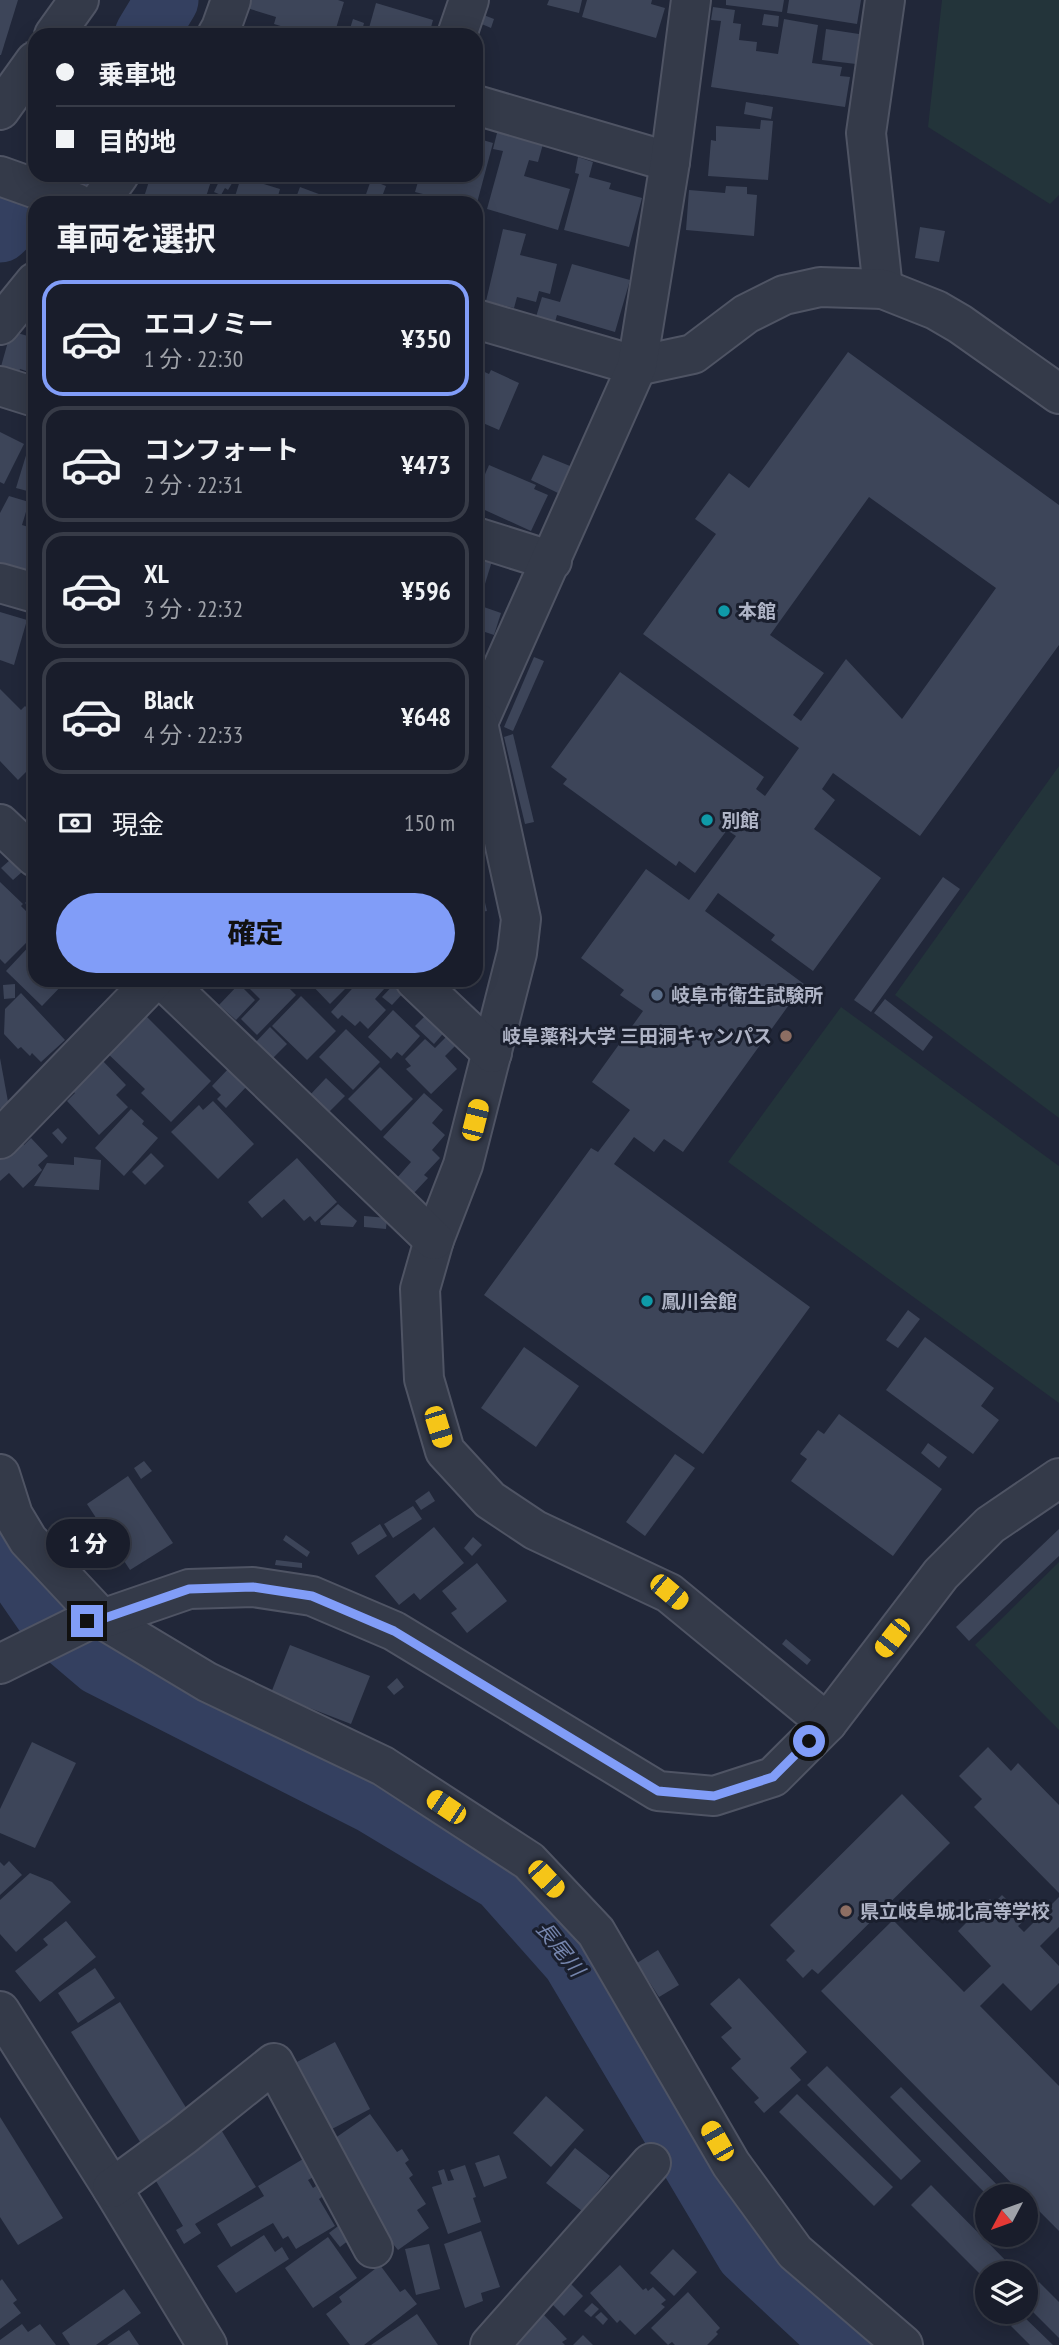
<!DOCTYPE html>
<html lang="ja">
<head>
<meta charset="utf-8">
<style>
	:root { --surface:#191d2b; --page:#222633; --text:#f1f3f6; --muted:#9fa2a9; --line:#373b47; --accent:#819df8 }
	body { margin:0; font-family:"PT Sans Narrow","Noto Sans JP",sans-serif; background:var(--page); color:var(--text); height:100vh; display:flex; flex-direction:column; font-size:26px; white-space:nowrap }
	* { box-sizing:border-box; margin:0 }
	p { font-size:23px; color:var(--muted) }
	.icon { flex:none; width:38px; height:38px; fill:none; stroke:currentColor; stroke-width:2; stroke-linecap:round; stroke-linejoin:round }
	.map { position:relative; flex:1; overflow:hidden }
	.details { position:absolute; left:28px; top:196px; width:455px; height:791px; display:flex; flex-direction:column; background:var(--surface); border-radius:21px; box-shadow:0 4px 18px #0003,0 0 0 2px var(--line) }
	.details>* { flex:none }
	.banner { position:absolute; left:28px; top:28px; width:455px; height:154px; border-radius:21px; box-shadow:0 4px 18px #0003,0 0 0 2px var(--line); display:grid; align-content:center; height:154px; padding:0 28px; background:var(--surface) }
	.needle { width:46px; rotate:229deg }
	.fabs { position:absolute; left:975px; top:2184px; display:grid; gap:14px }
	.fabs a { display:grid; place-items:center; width:63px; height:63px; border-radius:50%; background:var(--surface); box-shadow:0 4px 18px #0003,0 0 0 2px var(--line); font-size:35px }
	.end { position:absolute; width:32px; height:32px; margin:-16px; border:9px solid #819df8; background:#111; box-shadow:0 0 0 4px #111 }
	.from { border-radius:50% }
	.bubble { position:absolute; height:49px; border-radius:24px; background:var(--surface); box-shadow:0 4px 18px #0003,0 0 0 2px var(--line); font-size:23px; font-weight:800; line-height:49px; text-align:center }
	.car { position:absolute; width:21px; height:42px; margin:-21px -10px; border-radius:9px; box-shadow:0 0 5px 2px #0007; background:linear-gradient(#f5c518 24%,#345 0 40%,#f5c518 0 76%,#345 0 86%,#f5c518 0) }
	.banner b { display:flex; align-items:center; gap:24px; height:66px; font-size:26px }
	.banner b+b { border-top:2px solid var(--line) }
	.banner i { width:18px; height:18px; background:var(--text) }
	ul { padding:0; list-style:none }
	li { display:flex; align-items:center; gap:21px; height:116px; margin:0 14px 10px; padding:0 14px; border:4px solid var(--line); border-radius:21px }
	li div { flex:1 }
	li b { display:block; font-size:26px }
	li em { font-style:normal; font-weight:800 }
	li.selected { border-color:var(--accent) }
	li>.icon { width:63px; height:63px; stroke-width:1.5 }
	h2 { padding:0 28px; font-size:32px; line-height:84px }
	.pay { display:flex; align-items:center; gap:18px; height:77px; padding:0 28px; font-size:26px }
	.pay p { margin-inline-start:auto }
	.primary-button { display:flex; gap:14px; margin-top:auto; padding:14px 28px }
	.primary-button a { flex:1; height:80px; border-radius:42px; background:var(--accent); color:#111; font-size:28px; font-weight:800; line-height:80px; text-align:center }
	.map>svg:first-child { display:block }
	.green { fill:#23343a }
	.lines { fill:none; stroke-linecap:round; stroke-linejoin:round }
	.river { stroke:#344060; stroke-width:63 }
	.building { fill:#3d4559; fill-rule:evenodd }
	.minor-casing { stroke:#4f5464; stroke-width:42 }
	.minor { stroke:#343a49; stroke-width:38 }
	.route { stroke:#819df8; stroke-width:9 }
	.culture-dot { fill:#0f9aa8; stroke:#1a1f2e; stroke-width:2.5 }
	.service-dot { fill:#5c6f8a; stroke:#1a1f2e; stroke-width:2.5 }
	.education-dot { fill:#8d6e63; stroke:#1a1f2e; stroke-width:2.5 }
	.labels { text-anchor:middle; stroke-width:6; stroke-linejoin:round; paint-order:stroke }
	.poi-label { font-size:19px; font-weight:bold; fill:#afb4c6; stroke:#1a1f2e; text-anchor:start }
	.water-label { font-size:21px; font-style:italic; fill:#7686ae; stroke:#1a1f2e }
</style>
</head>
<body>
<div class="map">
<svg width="1059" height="2345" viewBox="0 0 1059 2345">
	<rect width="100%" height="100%" fill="#212739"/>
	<g class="green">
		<path d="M942,0H1059V195L1050,204L928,127Z"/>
		<path d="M1059,766V1118L895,995Z"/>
		<path d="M841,1007L1059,1166V1403L728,1162Z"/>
		<path d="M1059,1562V1730L975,1645Z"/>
	</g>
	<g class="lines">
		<g class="river">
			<path d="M146,35L167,0"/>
			<path d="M0,231L59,175"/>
			<path d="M0,1547L53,1624L100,1664L374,1803L502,1880L573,1960L747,2253L846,2345"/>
		</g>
	</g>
	<g class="building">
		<path d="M0,0H18L1,55H0Z"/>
		<path d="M250,0H338L344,2L334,35H318L288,26L287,28L274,24L276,17L247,8Z"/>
		<path d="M549,0H582L579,13L547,5Z"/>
		<path d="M587,0H652L651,4L665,8L656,38L582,17Z"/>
		<path d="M726,0H784L782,12L726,5Z"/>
		<path d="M789,0H861L857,24L787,13Z"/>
		<path d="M376,3L433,20L429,35H367Z"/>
		<path d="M713,7L735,10L733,23L741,24L739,40L757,42L756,51L778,54L784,19L818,25L812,63L842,67L840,76L850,77L845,107L711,87L721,21L711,20Z"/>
		<path d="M481,14L494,19L491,28L477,22Z"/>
		<path d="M764,14L779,16L778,27L762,25Z"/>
		<path d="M353,19L364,23L361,35H348Z"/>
		<path d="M826,29L859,34L856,64L822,60Z"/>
		<path d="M746,102L773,107L771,119L744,114Z"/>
		<path d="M761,120L773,121L768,180L708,176L711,140L716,141V126L760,129Z"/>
		<path d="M498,129L543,144L538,162L529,160L524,176L570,189L558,230L487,209L503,151L493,149Z"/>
		<path d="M476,138L493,143L477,203H458L415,192L420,175H476Z"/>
		<path d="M578,157L593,162L589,177L611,183L609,189L642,198L629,247L564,230L579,174L575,173Z"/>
		<path d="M151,175H213L204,203H164L144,197Z"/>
		<path d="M222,175H237L228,190L225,188L221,195L214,192Z"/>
		<path d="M385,175H408L405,182Z"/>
		<path d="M241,177L280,189L276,203H233Z"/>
		<path d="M371,180L386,186L380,202L365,197Z"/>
		<path d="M726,186L747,187V194L757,195L754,236L686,230L689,190L725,193Z"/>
		<path d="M300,187L343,203H294Z"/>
		<path d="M920,227L945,231L939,262L915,258Z"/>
		<path d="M503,229L526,234L520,255L557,264L550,294L539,291L536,302L517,297L514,308L486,301Z"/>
		<path d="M572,264L630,280L615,332L557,315L555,322L536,317L542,297L560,302Z"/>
		<path d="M35,325V374L20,369L18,375L0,370L11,331L31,337Z"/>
		<path d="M848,352L1059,505V645L920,836L833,773L822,789L835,800L814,829L881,878L813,971L771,940L775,935L718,893L705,911L804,984L683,1152L664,1139L654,1152L634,1137L614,1164L810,1307L703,1454L484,1295L591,1148L598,1152L630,1110L592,1082L643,1011L620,995L624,990L581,958L646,869L689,900L736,836L727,830L695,873L679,861L676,866L563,784L567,779L551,767L620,672L764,777L756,789L765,796L799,748L643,634L716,534L695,519L729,473L749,488ZM869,497L996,588L902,719L846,659L801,721L793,715L824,673L770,635Z"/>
		<path d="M476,368L489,374L491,370L519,383L499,430L476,420Z"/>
		<path d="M35,426V493L16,488Z"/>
		<path d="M0,432L24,444L4,484L0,482Z"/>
		<path d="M543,455L570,466L558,493L531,480Z"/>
		<path d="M489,465L536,485L534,489L548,495L531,531L476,506V495Z"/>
		<path d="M9,496L29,502L22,525L35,529V578L0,568V513Z"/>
		<path d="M476,556L492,561L477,610H476Z"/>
		<path d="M481,606L501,613L494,635L476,629Z"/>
		<path d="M0,612L27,620L14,665L0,660Z"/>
		<path d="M534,657L544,661L513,731L504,727Z"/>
		<path d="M0,689L21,710L25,706L35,715V763L18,780L0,761Z"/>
		<path d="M513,734L534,822L525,824L504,737Z"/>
		<path d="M10,860L22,872L13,880L1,868Z"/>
		<path d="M476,863L487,911L476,913Z"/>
		<path d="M943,877L960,889L871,1012L854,1000Z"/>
		<path d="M0,882L23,904L21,906L35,920V934L5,964L0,959Z"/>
		<path d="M35,893V912L25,903Z"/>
		<path d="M35,940V980H67L42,1006L6,971Z"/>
		<path d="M245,980H281L296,995L257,1035L241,1019L260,999L243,982Z"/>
		<path d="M307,980H354L330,1004Z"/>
		<path d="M360,980H376L385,988L375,999L386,1010L368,1029L360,1021L355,1026L342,1015L338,1019L331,1012Z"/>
		<path d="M396,982L406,990L392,1005L382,997Z"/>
		<path d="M15,984V998L4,999L3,985Z"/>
		<path d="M239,984L255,1000L236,1020L219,1005Z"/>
		<path d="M21,993L65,1040L41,1062L32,1053L30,1056L21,1047L18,1049L4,1034L5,1009Z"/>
		<path d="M301,996L336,1031L307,1060L272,1026Z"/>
		<path d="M885,999L933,1037L923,1051L874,1013Z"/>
		<path d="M393,1010L420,1036L402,1056L397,1052L391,1059L368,1037Z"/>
		<path d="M430,1011L448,1028L434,1044L415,1026Z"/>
		<path d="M143,1013L211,1081L171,1122L141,1093L145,1089L105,1051Z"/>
		<path d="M270,1027L287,1044L271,1060L255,1043Z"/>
		<path d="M346,1029L380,1062L353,1090L319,1057Z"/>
		<path d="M447,1036L456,1045L445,1056L457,1069L431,1094L406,1069L411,1066L405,1059L425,1039L435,1048Z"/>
		<path d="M0,1058L9,1107L0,1108Z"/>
		<path d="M100,1058L126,1085L116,1095L128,1107L99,1135L67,1101L75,1093L69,1088Z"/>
		<path d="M230,1067L248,1085L226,1108L217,1099L221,1095L212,1086Z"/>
		<path d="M380,1067L413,1099L381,1131L348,1099Z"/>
		<path d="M326,1078L345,1096L328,1113L310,1095Z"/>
		<path d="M424,1093L443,1110L432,1123L445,1135L432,1150L440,1158L424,1175L428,1178L413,1194L396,1179L411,1162L383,1137Z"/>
		<path d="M213,1101L254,1144L218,1179L171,1132L199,1105L203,1110Z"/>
		<path d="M131,1109L144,1121L142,1124L158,1138L124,1176L95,1148Z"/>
		<path d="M58,1128L67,1138L62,1144L52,1133Z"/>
		<path d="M19,1138L24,1145L31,1138L48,1156L38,1165L42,1170L23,1188L9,1173L0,1181V1156Z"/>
		<path d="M151,1153L164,1166L145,1185L132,1172Z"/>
		<path d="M74,1157L101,1160L99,1190L34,1186L47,1163L74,1165Z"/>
		<path d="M297,1158L337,1202L315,1222L310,1216L304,1221L284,1199L262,1218L248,1202Z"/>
		<path d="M338,1204L357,1221L353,1227L321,1225L320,1221Z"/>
		<path d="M364,1216L387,1218L386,1229L364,1227Z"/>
		<path d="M908,1310L920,1319L898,1348L886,1340Z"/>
		<path d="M925,1337L994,1388L981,1406L999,1420L973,1454L886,1390Z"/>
		<path d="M524,1347L579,1386L536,1447L481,1408Z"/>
		<path d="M839,1414L942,1489L893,1556L791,1481L807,1459L800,1454L818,1430L824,1434Z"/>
		<path d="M928,1443L947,1457L939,1468L921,1453Z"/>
		<path d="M675,1454L695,1468L645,1536L626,1522Z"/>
		<path d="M144,1461L152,1471L141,1479L134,1468Z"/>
		<path d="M128,1476L173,1543L130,1570L87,1504Z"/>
		<path d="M429,1491L435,1501L421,1510L415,1501Z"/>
		<path d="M413,1506L422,1519L393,1538L384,1524Z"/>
		<path d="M380,1524L387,1536L358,1555L351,1543Z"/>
		<path d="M434,1527L464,1563L420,1600L414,1593L399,1605L375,1576Z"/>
		<path d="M1059,1529V1556L969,1641L956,1627Z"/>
		<path d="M286,1535L310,1552L307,1557L283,1540Z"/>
		<path d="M473,1537L482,1545L472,1556L464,1548Z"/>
		<path d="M276,1560L302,1563V1568L275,1565Z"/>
		<path d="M477,1563L507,1601L467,1633L451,1613L457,1609L442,1591Z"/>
		<path d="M786,1639L811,1660L807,1665L782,1644Z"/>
		<path d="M290,1645L370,1676L351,1724L271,1693Z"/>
		<path d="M397,1678L404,1687L394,1695L387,1687Z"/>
		<path d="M32,1742L76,1763L35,1848L0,1833V1809Z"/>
		<path d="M988,1747L1011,1771L1018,1763L1059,1805V1893L974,1807L982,1799L959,1776Z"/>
		<path d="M902,1794L950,1843L818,1974L812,1969L803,1978L786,1960L795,1951L770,1925Z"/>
		<path d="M9,1861L22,1875L0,1895V1862L4,1866Z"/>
		<path d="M30,1873L52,1882L71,1902L16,1952L0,1934V1900Z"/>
		<path d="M1002,1895L1026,1919L1018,1926L1024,1932L1059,1897V1927L1040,1946L1059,1966V1983L1031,2011L1003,1983L980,2006L1059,2086V2231L821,1991L893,1920L964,1992L991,1966L958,1931L990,1899L994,1903Z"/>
		<path d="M66,1921L96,1957L40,2002L15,1971L48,1945L43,1939Z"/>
		<path d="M658,1950L679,1985L659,1997L637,1963Z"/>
		<path d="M95,1968L115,1998L78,2023L58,1993Z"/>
		<path d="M739,1978L807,2052L790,2068L801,2080L764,2113L754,2102L759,2098L731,2068L741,2059L721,2037L732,2028L710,2004Z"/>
		<path d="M120,2002L190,2114L142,2145L71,2032Z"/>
		<path d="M335,2042L370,2109L332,2129L297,2062Z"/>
		<path d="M827,2066L921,2161L901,2180L807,2085Z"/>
		<path d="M901,2087L1008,2196H988L890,2097Z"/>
		<path d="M797,2094L893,2187L874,2206L779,2112Z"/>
		<path d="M546,2096L584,2130L551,2167L513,2133Z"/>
		<path d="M370,2114L397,2152L402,2149L409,2160L405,2163L413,2175L409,2178L426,2204L417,2210L429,2228L398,2250L368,2214L375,2210L373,2204L328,2143Z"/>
		<path d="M0,2117L63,2218L18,2245L0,2217Z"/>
		<path d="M220,2128L256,2187L195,2224L201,2233L184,2244L176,2230L183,2226L153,2176Z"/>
		<path d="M575,2148L610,2176L582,2211L546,2183Z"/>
		<path d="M499,2155L507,2178L484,2187L475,2163Z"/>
		<path d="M308,2156L319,2174L308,2180L313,2188L316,2186L322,2197L319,2199L335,2226L296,2249L288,2236L283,2239L273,2223L231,2247L217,2224L264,2196L258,2186Z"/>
		<path d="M465,2165L476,2197L473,2198L481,2222L448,2234L432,2187L442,2184L438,2171L444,2169L448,2181L454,2180L450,2170Z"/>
		<path d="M931,2185L1018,2273H987V2281L911,2205Z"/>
		<path d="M342,2223L353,2237L340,2247L329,2233Z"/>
		<path d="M481,2231L500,2287L481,2293L483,2301L465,2308L444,2244Z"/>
		<path d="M264,2235L275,2252L282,2247L289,2259L236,2293L217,2266Z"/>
		<path d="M328,2237L357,2278L313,2308L285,2268Z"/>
		<path d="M429,2244L440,2289L416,2295L405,2249Z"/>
		<path d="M673,2249L697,2272L674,2296L650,2273Z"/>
		<path d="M380,2265L400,2292L405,2289L417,2304L364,2345H350L326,2314L342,2302L339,2297Z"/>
		<path d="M620,2265L643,2290L646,2288L648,2291L653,2287L666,2300L661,2304L665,2307L635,2335L620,2320L617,2323L590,2293Z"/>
		<path d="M2,2279L17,2300L13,2303L21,2313L0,2329V2281Z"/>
		<path d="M566,2279L583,2296L564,2316L546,2298Z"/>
		<path d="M1039,2282L1059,2302V2338L1026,2305V2296Z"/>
		<path d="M124,2289L141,2313L96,2345H70L62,2333Z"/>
		<path d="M688,2292L720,2328L716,2332L718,2334L707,2345H675L672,2342L668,2345L651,2328Z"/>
		<path d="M592,2303L599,2309L591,2317L584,2311Z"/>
		<path d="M601,2312L608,2319L603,2325L595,2317Z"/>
		<path d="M417,2314L438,2345H371Z"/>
		<path d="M543,2314L567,2339L562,2342L565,2345H510Z"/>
		<path d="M1022,2315L1053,2345H1030L1011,2326Z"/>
		<path d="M22,2324L28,2332L40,2324L56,2345H0V2340Z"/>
		<path d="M129,2330L139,2345H107Z"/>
		<path d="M583,2335L593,2345H573Z"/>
	</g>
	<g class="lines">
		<g class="minor-casing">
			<g id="minor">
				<path d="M54,35L79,0"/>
				<path d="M217,35L221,28L231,0"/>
				<path d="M457,35L469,0"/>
				<path d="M476,105L670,162"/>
				<path d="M0,110L35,61"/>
				<path d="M0,176L76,203"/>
				<path d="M99,203L119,175"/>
				<path d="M883,289L866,133L885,0"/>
				<path d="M476,319L637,366L693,354L746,314L784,295L820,287L883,289L936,310L960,324L1059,394"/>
				<path d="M0,325L35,282"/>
				<path d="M0,386L35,397"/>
				<path d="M476,537L552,561"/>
				<path d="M0,583L35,593"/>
				<path d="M476,722L478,723L637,366L670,162L691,0"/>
				<path d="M478,723L521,919L517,953L463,1165L434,1240L420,1289L424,1379L445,1451L490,1500L535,1530L669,1593L827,1723"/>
				<path d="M0,824L35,857"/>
				<path d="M163,980L434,1240"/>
				<path d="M415,980L492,1053"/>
				<path d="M0,1139L154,980"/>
				<path d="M0,1474L13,1515L28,1540L102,1619L207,1682L383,1766L529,1861L596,1932L731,2164L795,2252L903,2345"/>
				<path d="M0,1664L87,1621L102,1619L189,1589L253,1587L312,1596L394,1631L658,1791L714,1796L773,1777L827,1723L941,1574L990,1525L1059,1478"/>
				<path d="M0,2011L112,2188L207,2345"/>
				<path d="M112,2188L183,2136L274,2063L373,2248"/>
				<path d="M490,2345L651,2163"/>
			</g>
		</g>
		<use href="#minor" class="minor"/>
	</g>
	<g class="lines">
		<path class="route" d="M87,1621L102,1619L189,1589L253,1587L312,1596L394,1631L658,1791L714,1796L773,1777L809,1741"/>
	</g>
	<g class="culture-dot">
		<circle cx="724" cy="611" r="7"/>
		<circle cx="707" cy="820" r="7"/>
		<circle cx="647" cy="1301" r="7"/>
	</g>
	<circle class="service-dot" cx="657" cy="995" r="7"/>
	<g class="education-dot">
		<circle cx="786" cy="1036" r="7"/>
		<circle cx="846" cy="1911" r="7"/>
	</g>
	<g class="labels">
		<g class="poi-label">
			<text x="738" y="618">本館</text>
			<text x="721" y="827">別館</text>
			<text x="671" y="1002">岐阜市衛生試験所</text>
			<text x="772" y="1043" text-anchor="end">岐阜薬科大学 三田洞キャンパス</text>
			<text x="661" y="1308">鳳川会館</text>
			<text x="860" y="1918">県立岐阜城北高等学校</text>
		</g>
		<g class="water-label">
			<text transform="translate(560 1949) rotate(52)" y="7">長尾川</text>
		</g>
	</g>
</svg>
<div class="fabs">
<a><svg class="needle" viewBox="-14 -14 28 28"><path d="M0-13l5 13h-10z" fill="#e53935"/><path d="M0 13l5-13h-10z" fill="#9fa2a9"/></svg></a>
<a><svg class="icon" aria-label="layers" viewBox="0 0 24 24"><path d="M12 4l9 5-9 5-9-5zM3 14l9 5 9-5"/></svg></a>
</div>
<i class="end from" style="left:809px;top:1741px"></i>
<i class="end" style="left:87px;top:1621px"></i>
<div class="bubble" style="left:46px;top:1519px;width:84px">1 分</div>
<i class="car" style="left:475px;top:1120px;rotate:14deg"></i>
<i class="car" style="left:438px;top:1427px;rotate:163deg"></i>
<i class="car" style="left:669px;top:1592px;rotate:130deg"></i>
<i class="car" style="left:892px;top:1638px;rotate:218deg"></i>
<i class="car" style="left:446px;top:1807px;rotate:304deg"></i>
<i class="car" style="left:546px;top:1879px;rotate:137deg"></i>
<i class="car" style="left:717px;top:2141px;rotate:330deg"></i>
<div class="banner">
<b><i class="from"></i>乗車地</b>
<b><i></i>目的地</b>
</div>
<section class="details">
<h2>車両を選択</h2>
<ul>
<li class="selected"><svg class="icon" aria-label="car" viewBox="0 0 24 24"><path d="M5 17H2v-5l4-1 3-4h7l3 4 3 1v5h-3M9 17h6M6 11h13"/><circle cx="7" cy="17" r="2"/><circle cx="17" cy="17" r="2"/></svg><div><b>エコノミー</b><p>1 分 · 22:30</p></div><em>¥350</em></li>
<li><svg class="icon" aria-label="car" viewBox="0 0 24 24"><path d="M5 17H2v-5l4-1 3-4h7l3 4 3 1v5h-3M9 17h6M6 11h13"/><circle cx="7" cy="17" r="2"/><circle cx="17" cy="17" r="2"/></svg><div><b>コンフォート</b><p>2 分 · 22:31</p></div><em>¥473</em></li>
<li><svg class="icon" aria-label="car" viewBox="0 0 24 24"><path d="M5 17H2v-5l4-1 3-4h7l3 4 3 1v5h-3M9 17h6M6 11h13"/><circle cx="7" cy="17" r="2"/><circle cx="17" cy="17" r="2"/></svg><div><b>XL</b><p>3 分 · 22:32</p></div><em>¥596</em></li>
<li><svg class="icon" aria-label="car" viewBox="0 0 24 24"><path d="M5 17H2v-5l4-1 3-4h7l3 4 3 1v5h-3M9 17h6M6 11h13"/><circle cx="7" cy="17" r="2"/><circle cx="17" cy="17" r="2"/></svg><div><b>Black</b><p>4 分 · 22:33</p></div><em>¥648</em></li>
</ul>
<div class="pay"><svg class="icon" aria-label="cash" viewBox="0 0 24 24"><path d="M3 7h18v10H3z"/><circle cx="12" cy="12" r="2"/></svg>現金<p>150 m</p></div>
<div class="primary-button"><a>確定</a></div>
</section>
</div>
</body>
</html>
